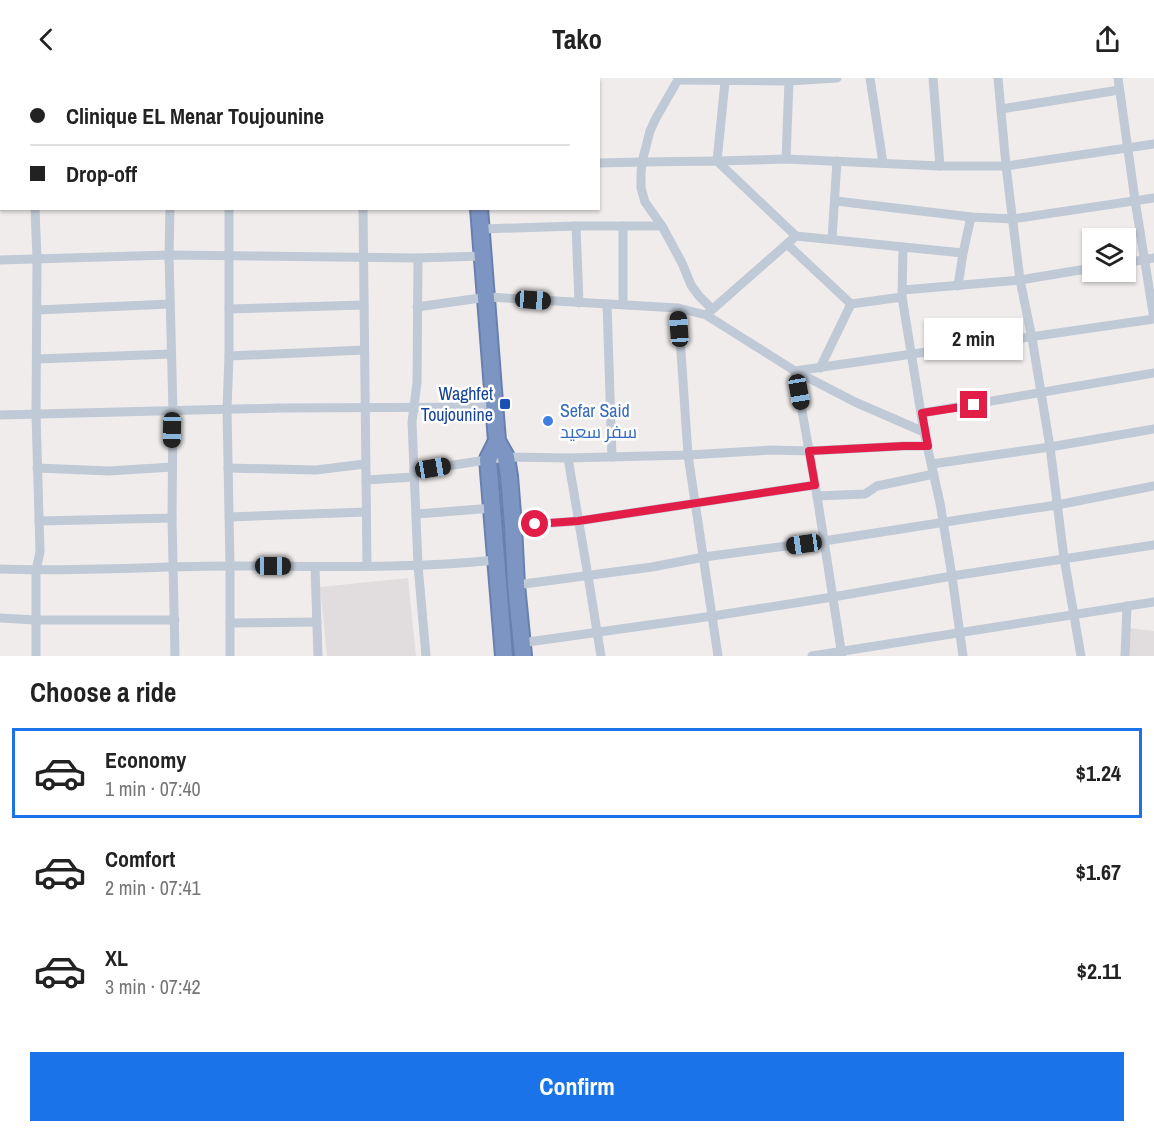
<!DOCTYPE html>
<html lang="en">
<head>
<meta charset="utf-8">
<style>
	:root { --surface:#fff; --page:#f2f2f2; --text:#222; --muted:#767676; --line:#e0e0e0; --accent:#1a73e8 }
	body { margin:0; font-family:"Archivo Narrow",Cairo,sans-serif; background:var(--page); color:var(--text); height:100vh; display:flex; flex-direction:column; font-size:22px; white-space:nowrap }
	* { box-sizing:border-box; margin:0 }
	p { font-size:20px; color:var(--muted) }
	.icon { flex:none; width:33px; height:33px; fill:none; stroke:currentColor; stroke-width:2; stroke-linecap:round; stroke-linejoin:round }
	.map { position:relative; height:578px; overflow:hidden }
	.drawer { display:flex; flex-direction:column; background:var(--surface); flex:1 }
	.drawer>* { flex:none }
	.hud { position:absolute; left:0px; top:0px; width:600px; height:132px; box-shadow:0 2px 4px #0004; display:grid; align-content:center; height:132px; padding:0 30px; background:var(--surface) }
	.controls { position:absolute; left:1082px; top:150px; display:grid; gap:12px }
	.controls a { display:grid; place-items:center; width:54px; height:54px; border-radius:0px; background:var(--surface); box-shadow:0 2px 4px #0004; font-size:30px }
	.end { position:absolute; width:27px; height:27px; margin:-14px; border:8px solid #e11d48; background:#fff; box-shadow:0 0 0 3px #fff }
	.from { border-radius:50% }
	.bubble { position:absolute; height:42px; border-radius:0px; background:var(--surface); box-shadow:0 2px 4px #0004; font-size:20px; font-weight:800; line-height:42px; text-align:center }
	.car { position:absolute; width:18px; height:36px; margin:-18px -9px; border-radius:8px; box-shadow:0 0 4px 2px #0007; background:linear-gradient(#222 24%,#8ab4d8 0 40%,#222 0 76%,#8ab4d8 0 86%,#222 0) }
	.hud b { display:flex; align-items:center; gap:21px; height:57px; font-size:22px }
	.hud b+b { border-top:2px solid var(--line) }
	.hud i { width:15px; height:15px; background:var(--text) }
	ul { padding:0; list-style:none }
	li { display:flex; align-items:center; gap:18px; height:90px; margin:0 12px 9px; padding:0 18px; border:3px solid transparent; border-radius:0px }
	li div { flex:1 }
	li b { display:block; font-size:22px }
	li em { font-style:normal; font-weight:800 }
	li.active { border-color:var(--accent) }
	li>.icon { width:54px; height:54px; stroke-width:1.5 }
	h2 { padding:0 30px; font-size:27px; line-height:72px }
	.action { display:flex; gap:12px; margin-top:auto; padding:12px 30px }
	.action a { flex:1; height:69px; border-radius:0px; background:var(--accent); color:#fff; font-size:24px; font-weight:800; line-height:69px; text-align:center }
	header { display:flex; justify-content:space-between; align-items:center; height:78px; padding:0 30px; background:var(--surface); font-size:27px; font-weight:800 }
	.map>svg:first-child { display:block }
	.education { fill:#e1ddde }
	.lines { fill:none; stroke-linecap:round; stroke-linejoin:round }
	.highway-casing { stroke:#6980ae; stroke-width:20 }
	.street { stroke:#c0c9d6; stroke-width:9 }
	.highway { stroke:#7d95c2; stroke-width:16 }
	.route { stroke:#e11d48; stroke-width:8 }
	.transit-dot { fill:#1a4fb4; stroke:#fff; stroke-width:2 }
	.shop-dot { fill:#3f7fe0; stroke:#fff; stroke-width:2 }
	.labels { text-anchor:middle; stroke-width:5; stroke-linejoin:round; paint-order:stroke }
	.transit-label { font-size:18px; fill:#164399; stroke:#fff; text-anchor:end }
	.shop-label { font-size:18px; fill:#366cbe; stroke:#fff; text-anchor:start }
</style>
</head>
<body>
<header><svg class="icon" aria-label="back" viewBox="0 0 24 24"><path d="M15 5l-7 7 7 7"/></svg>Tako<svg class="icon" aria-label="share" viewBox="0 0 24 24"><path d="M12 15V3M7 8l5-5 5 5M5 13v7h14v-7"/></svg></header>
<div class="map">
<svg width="1154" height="578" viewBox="0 0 1154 578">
	<rect width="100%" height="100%" fill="#f0ecec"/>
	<g class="education">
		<path d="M408,500L416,578H327L320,509Z"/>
		<path d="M1130,550L1154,553V578H1128Z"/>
	</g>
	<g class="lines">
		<g class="highway-casing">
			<g id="highway">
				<path d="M477,2V0"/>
				<path d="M479,130L497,363L506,379L509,398L513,448L516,507L523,578"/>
				<path d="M497,363L488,381L504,578"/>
			</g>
		</g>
		<g class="street">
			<path d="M168,0V2"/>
			<path d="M227,0V2"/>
			<path d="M362,0V2"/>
			<path d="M679,0L656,40L650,53L642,84L717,83L796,158"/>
			<path d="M789,0V3L837,0"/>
			<path d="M870,0L883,85"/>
			<path d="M933,0L940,88H1006L1154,66"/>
			<path d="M998,0L1006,88L1020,202L1092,190"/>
			<path d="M30,2V0"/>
			<path d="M678,2L789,3L786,81"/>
			<path d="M725,4L717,83L786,81L940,88"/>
			<path d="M0,30H2"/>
			<path d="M1001,31L1119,12"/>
			<path d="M598,85L642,84L641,95V110L645,124L662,148L682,185L691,207L699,218L712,231"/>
			<path d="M836,123L971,139L1013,141L1154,120"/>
			<path d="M0,128H2"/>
			<path d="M35,130L37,181L36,336L40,474L36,492V578"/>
			<path d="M170,130L169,177L173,333L172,440L175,578"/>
			<path d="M229,130V278L227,331L230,488V578"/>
			<path d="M363,130L367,487"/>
			<path d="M576,148L579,225"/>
			<path d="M623,148V226"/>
			<path d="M482,151L576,148H662"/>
			<path d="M832,161L837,83"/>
			<path d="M787,166L851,226L820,290"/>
			<path d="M903,169L963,175"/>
			<path d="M418,180L417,305L412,344L418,487L426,578"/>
			<path d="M0,182L169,177L418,180L483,178"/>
			<path d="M1125,185L1154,180"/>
			<path d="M958,208L963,175L971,139"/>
			<path d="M903,212L1020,202L1032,260L1050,369L1064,480L1081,578"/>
			<path d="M607,226L612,379"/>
			<path d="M851,226L902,219L924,354L940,425L952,498L963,578"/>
			<path d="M417,229L487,219L678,230L706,237L795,293L855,324L924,354"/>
			<path d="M678,230L688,377L718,578"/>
			<path d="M229,231L364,227"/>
			<path d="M37,232L170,226"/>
			<path d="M706,237L796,158L903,169L902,218"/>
			<path d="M229,278L364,272"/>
			<path d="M37,281L171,276"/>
			<path d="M795,293L1154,241L1135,122L1118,0"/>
			<path d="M795,293L817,418L842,578"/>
			<path d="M922,335L1154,295"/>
			<path d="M0,337L280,330L496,329"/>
			<path d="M568,380L588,498L601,578"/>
			<path d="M932,386L1050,369L1154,351"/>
			<path d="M37,390L109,393L172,389"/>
			<path d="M228,390L316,392L365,386"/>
			<path d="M414,393L506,379L568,380L688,377L771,372L809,373L904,368H928"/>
			<path d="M366,402L414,399"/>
			<path d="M817,418L865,416L877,408L934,396"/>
			<path d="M417,436L493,430"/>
			<path d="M229,439L366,434"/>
			<path d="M39,443L172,440"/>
			<path d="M513,448L578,443L815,407"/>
			<path d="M315,489L318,578"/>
			<path d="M0,491C77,494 155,488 232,488C320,488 408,491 496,482"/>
			<path d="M516,507L652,489L704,479L824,463L1003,435L1057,427L1154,408"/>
			<path d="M0,540L35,542H175"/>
			<path d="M230,545L317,544"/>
			<path d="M521,565L713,538L833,519L952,498L1154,467"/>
			<path d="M812,578L1154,524"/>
			<path d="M1125,578L1127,528"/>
		</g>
		<use href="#highway" class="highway"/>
	</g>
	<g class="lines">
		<path class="route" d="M535,446L578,443L815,407L809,373L904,368H928L922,335L974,327"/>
	</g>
	<rect class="transit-dot" x="499" y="320" width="12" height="12" rx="3"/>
	<circle class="shop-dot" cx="548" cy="343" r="6"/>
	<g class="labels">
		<g class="transit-label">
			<text x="493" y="322">Waghfet<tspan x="493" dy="21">Toujounine</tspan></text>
		</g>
		<g class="shop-label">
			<text x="560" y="339">Sefar Said<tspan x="560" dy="21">سفر سعيد</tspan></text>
		</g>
	</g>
</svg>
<div class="controls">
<a><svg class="icon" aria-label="layers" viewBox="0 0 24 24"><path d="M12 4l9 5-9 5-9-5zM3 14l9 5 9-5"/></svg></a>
</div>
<i class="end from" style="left:535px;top:446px"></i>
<i class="end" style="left:974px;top:327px"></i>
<div class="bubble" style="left:924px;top:240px;width:99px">2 min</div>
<i class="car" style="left:533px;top:222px;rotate:94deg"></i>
<i class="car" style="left:679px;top:251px;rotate:356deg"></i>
<i class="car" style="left:799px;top:314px;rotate:170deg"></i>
<i class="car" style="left:172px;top:352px;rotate:181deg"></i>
<i class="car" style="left:433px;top:390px;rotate:81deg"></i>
<i class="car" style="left:804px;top:466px;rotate:262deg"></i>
<i class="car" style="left:273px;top:488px;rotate:90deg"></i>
<div class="hud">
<b><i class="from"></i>Clinique EL Menar Toujounine</b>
<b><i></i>Drop-off</b>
</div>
</div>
<section class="drawer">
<h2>Choose a ride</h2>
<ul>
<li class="active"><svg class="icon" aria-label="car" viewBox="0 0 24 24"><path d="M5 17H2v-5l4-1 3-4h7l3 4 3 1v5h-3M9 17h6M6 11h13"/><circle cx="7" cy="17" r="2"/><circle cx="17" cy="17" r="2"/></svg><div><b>Economy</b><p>1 min · 07:40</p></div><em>$1.24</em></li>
<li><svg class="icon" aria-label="car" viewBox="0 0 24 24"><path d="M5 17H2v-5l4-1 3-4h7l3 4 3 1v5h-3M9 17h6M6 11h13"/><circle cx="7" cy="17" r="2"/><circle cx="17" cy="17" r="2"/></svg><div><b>Comfort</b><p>2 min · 07:41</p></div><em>$1.67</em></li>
<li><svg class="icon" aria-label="car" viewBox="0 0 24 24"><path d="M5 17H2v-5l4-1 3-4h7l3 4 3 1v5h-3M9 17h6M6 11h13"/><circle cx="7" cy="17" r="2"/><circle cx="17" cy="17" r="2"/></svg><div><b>XL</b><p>3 min · 07:42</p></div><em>$2.11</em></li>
</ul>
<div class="action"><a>Confirm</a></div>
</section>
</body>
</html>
